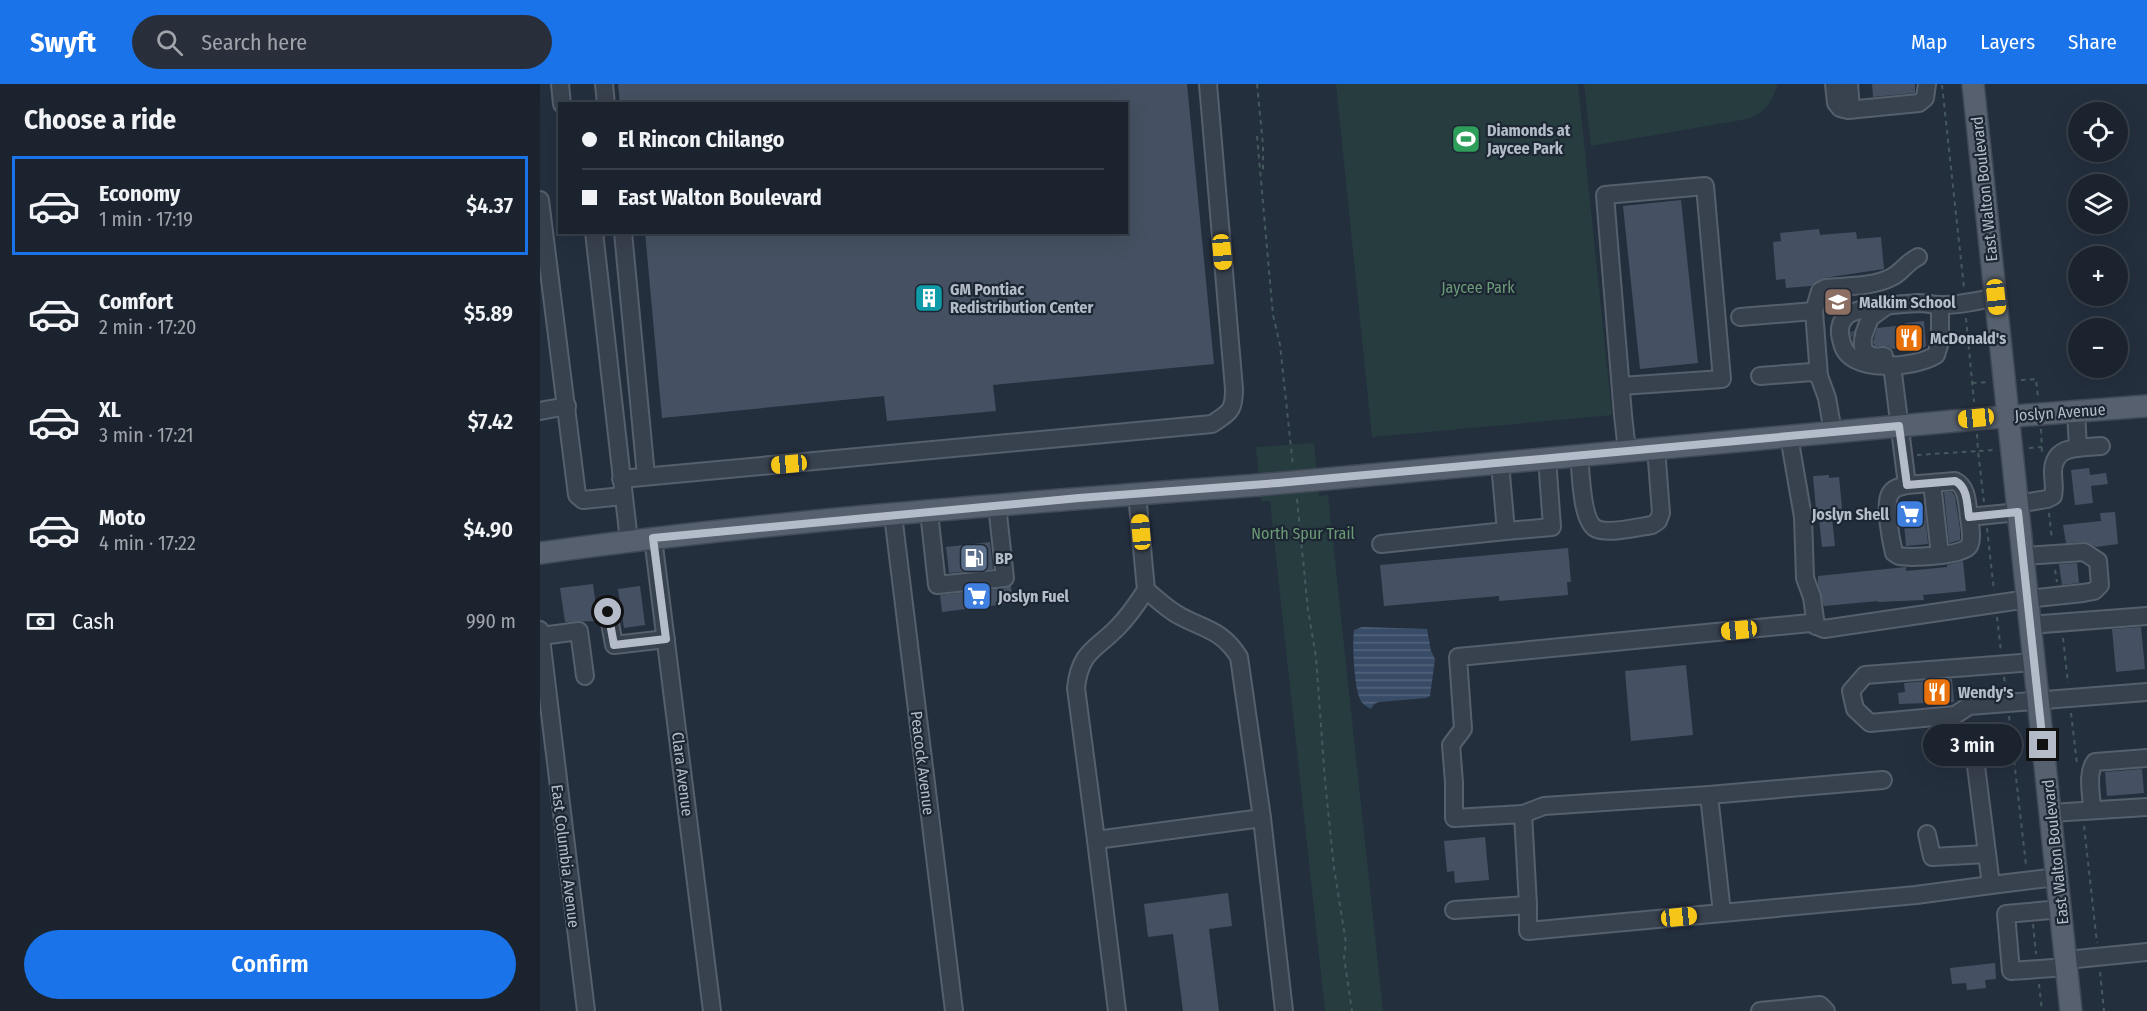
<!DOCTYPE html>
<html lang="en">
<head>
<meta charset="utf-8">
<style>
	:root { --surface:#1b232e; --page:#282f3a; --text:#f1f3f6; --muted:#a0a4aa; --line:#39404a; --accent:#1a73e8 }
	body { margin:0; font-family:"Fira Sans Condensed",sans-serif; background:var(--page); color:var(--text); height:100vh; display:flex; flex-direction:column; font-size:22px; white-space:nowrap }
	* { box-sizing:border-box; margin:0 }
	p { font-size:20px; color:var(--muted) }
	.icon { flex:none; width:33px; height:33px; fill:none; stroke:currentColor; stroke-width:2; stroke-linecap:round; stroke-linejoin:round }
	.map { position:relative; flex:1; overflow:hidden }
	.side { display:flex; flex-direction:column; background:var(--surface); width:540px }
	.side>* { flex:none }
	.hud { position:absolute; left:18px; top:18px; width:570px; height:132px; border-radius:0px; box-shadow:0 6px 24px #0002,0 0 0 2px var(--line); display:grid; align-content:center; height:132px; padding:0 24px; background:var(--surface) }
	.controls { position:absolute; left:1528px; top:18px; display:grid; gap:12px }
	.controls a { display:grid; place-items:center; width:60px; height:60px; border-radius:50%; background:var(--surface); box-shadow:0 6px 24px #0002,0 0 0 2px var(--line); font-size:30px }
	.end { position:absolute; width:27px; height:27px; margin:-14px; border:8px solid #b4bcc9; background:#111; box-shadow:0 0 0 3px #111 }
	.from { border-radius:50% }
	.bubble { position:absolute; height:42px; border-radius:21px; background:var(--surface); box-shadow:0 6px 24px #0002,0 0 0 2px var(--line); font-size:20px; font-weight:600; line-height:42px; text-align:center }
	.car { position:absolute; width:18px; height:36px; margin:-18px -9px; border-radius:8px; box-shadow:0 0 4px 2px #0007; background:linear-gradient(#f5c518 24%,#345 0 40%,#f5c518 0 76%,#345 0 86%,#f5c518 0) }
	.hud b { display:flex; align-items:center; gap:21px; height:57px; font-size:22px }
	.hud b+b { border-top:2px solid var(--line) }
	.hud i { width:15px; height:15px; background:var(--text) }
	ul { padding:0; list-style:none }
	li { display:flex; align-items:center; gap:18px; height:99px; margin:0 12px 9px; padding:0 12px; border:3px solid transparent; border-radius:0px }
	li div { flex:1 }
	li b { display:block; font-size:22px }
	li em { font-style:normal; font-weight:600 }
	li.current { border-color:var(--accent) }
	li>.icon { width:54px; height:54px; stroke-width:1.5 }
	h2 { padding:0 24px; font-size:27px; line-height:72px }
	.pay { display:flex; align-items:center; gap:15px; height:66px; padding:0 24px; font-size:22px }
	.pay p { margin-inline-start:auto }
	.cta { display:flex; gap:12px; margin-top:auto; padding:12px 24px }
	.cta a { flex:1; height:69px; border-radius:36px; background:var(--accent); color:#fff; font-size:24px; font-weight:600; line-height:69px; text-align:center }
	header { display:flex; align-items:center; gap:36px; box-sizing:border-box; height:84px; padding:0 30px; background:var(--accent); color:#fff }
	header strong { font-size:28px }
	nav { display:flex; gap:33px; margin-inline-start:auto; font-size:21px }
	.search { width:420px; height:54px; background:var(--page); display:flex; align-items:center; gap:15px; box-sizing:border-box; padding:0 21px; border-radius:33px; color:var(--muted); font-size:22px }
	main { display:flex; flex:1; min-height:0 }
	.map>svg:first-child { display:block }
	.park { fill:#263c3f }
	.water { fill:url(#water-rules) }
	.building { fill:#455162 }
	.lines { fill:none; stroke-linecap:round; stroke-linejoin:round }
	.minor-tunnel { stroke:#3a4453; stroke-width:16; stroke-dasharray:16 8; stroke-linecap:butt }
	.minor-casing { stroke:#565f6c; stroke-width:20 }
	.major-casing { stroke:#414a57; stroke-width:24 }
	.path { stroke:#44595c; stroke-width:2; stroke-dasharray:4.5 4.5; stroke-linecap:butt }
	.minor { stroke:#38414e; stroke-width:16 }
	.major { stroke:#56606e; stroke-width:21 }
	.major-bridge-casing { stroke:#414a57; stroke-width:24; stroke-linecap:butt }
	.major-bridge { stroke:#56606e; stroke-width:21 }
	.route { stroke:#b4bcc9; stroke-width:8 }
	.labels { text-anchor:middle; stroke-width:4.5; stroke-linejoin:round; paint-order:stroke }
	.poi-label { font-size:16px; font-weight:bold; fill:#b4bcc9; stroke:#1d2633; text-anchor:start }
	.street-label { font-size:16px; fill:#b4bcc9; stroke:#1d2633 }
	.park-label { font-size:16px; fill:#6b9a76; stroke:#1d2633 }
</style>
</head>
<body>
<header>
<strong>Swyft</strong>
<div class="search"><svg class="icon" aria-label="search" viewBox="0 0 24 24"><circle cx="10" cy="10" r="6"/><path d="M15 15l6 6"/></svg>Search here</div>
<nav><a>Map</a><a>Layers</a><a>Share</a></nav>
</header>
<main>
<section class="side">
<h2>Choose a ride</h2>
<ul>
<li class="current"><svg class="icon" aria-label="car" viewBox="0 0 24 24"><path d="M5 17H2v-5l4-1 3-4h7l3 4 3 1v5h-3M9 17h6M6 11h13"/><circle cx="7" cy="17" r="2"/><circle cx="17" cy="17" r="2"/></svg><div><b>Economy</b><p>1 min · 17:19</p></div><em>$4.37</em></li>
<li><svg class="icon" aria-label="car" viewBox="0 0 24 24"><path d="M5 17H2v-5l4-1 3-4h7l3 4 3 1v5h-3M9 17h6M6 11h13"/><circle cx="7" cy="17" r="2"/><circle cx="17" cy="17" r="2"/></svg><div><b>Comfort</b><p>2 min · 17:20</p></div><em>$5.89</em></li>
<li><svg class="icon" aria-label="car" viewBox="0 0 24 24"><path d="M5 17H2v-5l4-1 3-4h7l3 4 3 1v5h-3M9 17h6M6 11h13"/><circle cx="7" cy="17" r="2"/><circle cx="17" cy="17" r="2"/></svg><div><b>XL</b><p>3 min · 17:21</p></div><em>$7.42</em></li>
<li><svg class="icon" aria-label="car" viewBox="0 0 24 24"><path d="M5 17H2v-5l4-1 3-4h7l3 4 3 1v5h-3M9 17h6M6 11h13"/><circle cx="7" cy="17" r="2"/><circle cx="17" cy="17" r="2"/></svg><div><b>Moto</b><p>4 min · 17:22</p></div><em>$4.90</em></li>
</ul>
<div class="pay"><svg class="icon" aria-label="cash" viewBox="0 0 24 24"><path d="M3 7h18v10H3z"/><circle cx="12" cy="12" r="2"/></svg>Cash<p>990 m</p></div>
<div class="cta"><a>Confirm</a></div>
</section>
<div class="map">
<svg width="1607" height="927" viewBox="0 0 1607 927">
	<defs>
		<pattern id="water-rules" width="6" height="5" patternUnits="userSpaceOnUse" patternTransform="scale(1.5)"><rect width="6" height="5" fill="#394c67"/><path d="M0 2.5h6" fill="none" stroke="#53647b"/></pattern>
	</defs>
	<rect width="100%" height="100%" fill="#242f3e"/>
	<g class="park">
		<path d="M796,0H1038L1072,331L832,353Z"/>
		<path d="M1044,0H1238C1230,20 1228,27 1207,35L1051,62Z"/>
		<path d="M774,359L779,412L788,411L843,927H785L730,417H721L716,363Z"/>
	</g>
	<path class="water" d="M822,543L887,545L891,567L895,575L890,612L886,614L839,618L834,620L831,625C826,622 822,620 820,615C814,603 812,559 814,546Z"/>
	<g class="building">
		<path d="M78,0H647L674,280L453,301L456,327L347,337L344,312L122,334L105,148H586V20H80Z"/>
		<path d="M1332,0H1375V9L1333,13Z"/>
		<path d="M1141,116L1158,279L1100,285L1083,122Z"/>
		<path d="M1279,145L1280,151L1316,148L1317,155L1341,153L1344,185L1284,194L1271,202L1246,204L1245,195L1236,196L1233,158L1241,157L1240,149Z"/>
		<path d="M1384,237L1386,262L1383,264L1360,266V264L1351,265L1348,262H1335L1333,259L1337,244L1365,241V239Z"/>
		<path d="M1549,384L1550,391L1566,389L1568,400L1551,402L1553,419L1535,421L1531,386Z"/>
		<path d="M1289,391V394L1299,393L1303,433L1292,434L1295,462L1282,463L1279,435L1277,436L1273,392Z"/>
		<path d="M1404,408H1412L1415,412L1420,445V456L1409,459Z"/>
		<path d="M1362,416V421L1384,419L1388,460L1366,462L1364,440H1359V417Z"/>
		<path d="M1575,428L1578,460L1556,463L1544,458L1526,459L1523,441L1561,437L1560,429Z"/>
		<path d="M450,458L453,485L409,489L406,463Z"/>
		<path d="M1028,464L1031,498H1027L1028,511L959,517V512L844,522L840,481Z"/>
		<path d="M1423,477L1426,507L1383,511L1384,516L1338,518V517L1284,522L1278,500V492L1366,483V487L1407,483V481Z"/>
		<path d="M1537,479L1539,499L1522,501L1519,480Z"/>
		<path d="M53,500L58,537L25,538L20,504Z"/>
		<path d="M100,502L105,541L84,544L78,505Z"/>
		<path d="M471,502L473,519L402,528L400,511L466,504Z"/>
		<path d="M1601,543L1605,585L1576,588L1572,545Z"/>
		<path d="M1146,581L1153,651L1091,657L1085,587Z"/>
		<path d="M1412,595L1414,618L1359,620L1358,609L1365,608L1364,599Z"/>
		<path d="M1602,685L1604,709L1567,712L1565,688Z"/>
		<path d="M945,753L949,796L915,799L914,787L907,788L904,757Z"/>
		<path d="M688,809L692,842L669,845L679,927H643L633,850L608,853L604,820Z"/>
		<path d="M1455,879L1456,895L1445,896L1446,904L1427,906L1426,899L1412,900L1410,884Z"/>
	</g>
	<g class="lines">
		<path class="minor-tunnel" d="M1309,248L1310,253"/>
		<g class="minor-casing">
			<g id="minor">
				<path d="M20,0L22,20"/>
				<path d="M64,0L66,20"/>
				<path d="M1294,0L1296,19L1300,24L1308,26L1379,19L1385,14L1387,0"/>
				<path d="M1309,0L1311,25"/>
				<path d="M0,116L37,411L43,416L83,412"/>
				<path d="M54,148L89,457"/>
				<path d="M83,148L106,392"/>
				<path d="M1400,221V258L1396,271C1375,284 1309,291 1302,259C1300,253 1299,246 1301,240C1302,237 1307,231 1309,230C1323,222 1362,220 1378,219C1386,219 1393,221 1401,221C1420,221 1438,217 1456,213"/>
				<path d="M1200,233L1274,227"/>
				<path d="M1324,250L1330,234L1345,223"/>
				<path d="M1323,255C1321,270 1331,274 1344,272"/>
				<path d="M1352,281L1367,401L1415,397C1428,403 1427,421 1429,433L1478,428"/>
				<path d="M1220,292L1272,288L1279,292L1287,314L1293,348"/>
				<path d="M1279,292L1274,227L1280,207L1286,204C1307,202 1333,203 1352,193C1362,188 1367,178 1378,173"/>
				<path d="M1081,302L1182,295L1165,102L1065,111L1083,331L1087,367"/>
				<path d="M0,327L27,322"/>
				<path d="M1536,327L1538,364"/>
				<path d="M1249,352L1263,433L1265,494L1272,513L1276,542"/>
				<path d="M1039,371C1041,387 1041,435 1055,444C1066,451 1099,443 1112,441L1118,437L1121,429L1116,364"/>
				<path d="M960,379L966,447L1012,443L1007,374"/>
				<path d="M81,395L672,340C690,328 694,327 694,305L668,0"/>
				<path d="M1392,399L1400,471"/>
				<path d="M1367,401C1360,403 1354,403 1350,410C1344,420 1351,457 1354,469L1359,472C1370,474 1424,472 1429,462C1433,455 1430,441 1429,433"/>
				<path d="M597,410L606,506C617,515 628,526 640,532C666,546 682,546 699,573L722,734L556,756L536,604C540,568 554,567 577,544C588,533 597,520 606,506"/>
				<path d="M1477,420L1507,415L1513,412C1515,404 1513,396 1513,388C1513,360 1541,364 1561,362"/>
				<path d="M389,428L397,501L465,494L457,421"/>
				<path d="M353,431L414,927"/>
				<path d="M113,454L172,927"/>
				<path d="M841,460L966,447"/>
				<path d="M68,528L74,561L126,555"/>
				<path d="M1490,541L1607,532"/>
				<path d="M0,546L46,927"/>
				<path d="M1,552L39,547L45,592"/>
				<path d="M1494,578L1325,591L1311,607L1315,625L1330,639L1415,631L1429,622L1607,608"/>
				<path d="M1434,666L1451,801L1517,793"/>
				<path d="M1169,711L1343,696"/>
				<path d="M1552,726C1552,712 1546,690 1555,678L1607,674"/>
				<path d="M1511,729L1607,723"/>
				<path d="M983,730L1004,722L1169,711L1182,829"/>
				<path d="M722,734L744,927"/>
				<path d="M1387,750L1392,773L1447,770"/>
				<path d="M556,756L577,927"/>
				<path d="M988,821V847L1376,811L1451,801"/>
				<path d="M1521,825L1466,830L1471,887L1527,883"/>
				<path d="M914,826L988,821L983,730L914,734V698L911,661L923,645L918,573L1270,539L1284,545L1488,515L1543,509L1554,507L1560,501L1558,477L1544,468L1483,472"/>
				<path d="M1526,876L1607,868"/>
				<path d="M1220,927L1280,921L1286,927"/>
			</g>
		</g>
		<g class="major-casing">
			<g id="major">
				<path d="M1433,0L1531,927"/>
				<path d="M797,394L1436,335L1607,322"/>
				<path d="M0,469C238,436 479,419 718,401"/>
			</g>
		</g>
		<g class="path">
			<path d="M717,0L723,61V90"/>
			<path d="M1402,1L1424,204"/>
			<path d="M717,52L733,231L740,261L753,382"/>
			<path d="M1426,234L1434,318"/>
			<path d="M1481,296L1496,295L1498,313"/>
			<path d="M1432,299L1448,298"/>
			<path d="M1501,345L1502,370"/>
			<path d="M1437,350L1438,367L1454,366"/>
			<path d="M1489,364L1502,363"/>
			<path d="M1377,371L1438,367L1444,418"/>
			<path d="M757,415L768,526L776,573L785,697L794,784L806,859L804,873L812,927"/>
			<path d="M1509,429L1512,456"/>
			<path d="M1447,444L1454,507"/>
			<path d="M1515,486L1517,498"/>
			<path d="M1457,533L1461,567"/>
			<path d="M1523,554L1528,599"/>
			<path d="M1464,593L1466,605"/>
			<path d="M1531,629L1537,680"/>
			<path d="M1469,632L1486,781"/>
			<path d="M1544,742L1557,859"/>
			<path d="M1493,840L1496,870"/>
			<path d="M1560,888L1564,927"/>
			<path d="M1499,900L1502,927"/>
		</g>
		<use href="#minor" class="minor"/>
		<use href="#major" class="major"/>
		<g class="major-bridge-casing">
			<path id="major-bridge" d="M718,401L797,394"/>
		</g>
		<use href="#major-bridge" class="major-bridge"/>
	</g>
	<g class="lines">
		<path class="route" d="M68,528L74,561L126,555L113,454L539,414L738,399L1359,342L1367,401L1415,397C1428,403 1427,421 1429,433L1478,428L1503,661"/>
	</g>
	<defs>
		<g id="stadium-square" transform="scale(1.5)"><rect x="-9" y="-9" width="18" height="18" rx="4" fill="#2e9e5b" stroke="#1d2633"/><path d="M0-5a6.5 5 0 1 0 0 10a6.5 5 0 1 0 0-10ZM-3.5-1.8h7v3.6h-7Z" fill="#fff"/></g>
		<g id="building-square" transform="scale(1.5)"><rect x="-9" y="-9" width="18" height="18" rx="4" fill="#0f9aa8" stroke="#1d2633"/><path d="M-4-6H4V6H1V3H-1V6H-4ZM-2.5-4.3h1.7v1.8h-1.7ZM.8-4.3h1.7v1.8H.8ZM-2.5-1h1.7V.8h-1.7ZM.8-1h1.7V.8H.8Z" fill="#fff"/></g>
		<g id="school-square" transform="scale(1.5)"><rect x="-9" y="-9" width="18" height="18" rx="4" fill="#8d6e63" stroke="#1d2633"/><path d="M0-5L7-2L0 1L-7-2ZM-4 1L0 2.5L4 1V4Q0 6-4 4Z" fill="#fff"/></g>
		<g id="restaurant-square" transform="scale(1.5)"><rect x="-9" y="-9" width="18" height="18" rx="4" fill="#e8710a" stroke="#1d2633"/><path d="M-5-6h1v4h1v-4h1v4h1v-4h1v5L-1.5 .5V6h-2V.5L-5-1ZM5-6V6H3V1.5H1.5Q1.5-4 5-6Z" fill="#fff"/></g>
		<g id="supermarket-square" transform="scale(1.5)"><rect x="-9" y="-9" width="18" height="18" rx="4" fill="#3f7fe0" stroke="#1d2633"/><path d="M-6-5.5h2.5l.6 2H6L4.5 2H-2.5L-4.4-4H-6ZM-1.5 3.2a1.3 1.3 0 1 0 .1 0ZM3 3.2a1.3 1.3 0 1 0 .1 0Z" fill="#fff"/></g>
		<g id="fuel-square" transform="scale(1.5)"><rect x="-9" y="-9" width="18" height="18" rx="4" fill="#5c6f8a" stroke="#1d2633"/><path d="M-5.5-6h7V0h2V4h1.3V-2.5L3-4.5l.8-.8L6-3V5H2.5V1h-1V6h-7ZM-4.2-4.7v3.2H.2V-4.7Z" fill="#fff"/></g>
	</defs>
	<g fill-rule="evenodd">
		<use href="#stadium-square" x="926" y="55"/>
		<use href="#building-square" x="389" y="214"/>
		<use href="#school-square" x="1298" y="218"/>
		<use href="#restaurant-square" x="1369" y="254"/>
		<use href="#supermarket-square" x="1370" y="430"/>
		<use href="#fuel-square" x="434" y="474"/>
		<use href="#supermarket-square" x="437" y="512"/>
		<use href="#restaurant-square" x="1397" y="608"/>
	</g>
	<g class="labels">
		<g class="poi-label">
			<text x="947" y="52">Diamonds at<tspan x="947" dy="18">Jaycee Park</tspan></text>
			<text x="410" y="211">GM Pontiac<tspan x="410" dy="18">Redistribution Center</tspan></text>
			<text x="1319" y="224">Malkim School</text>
			<text x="1390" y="260">McDonald's</text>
			<text x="1349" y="436" text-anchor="end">Joslyn Shell</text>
			<text x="455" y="480">BP</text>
			<text x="458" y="518">Joslyn Fuel</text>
			<text x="1418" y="614">Wendy's</text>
		</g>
		<g class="street-label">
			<text transform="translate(1444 105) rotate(-96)" y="6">East Walton Boulevard</text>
			<text transform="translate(1520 328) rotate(-4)" y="6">Joslyn Avenue</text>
			<text transform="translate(383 679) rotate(83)" y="6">Peacock Avenue</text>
			<text transform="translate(143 690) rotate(83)" y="6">Clara Avenue</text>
			<text transform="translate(1515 768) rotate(-96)" y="6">East Walton Boulevard</text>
			<text transform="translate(26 772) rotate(83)" y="6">East Columbia Avenue</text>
		</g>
		<g class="park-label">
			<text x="938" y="209">Jaycee Park</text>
			<text x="763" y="455">North Spur Trail</text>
		</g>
	</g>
</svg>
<div class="controls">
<a><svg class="icon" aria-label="locate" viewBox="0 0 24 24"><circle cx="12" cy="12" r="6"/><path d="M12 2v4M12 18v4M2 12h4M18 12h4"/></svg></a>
<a><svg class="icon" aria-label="layers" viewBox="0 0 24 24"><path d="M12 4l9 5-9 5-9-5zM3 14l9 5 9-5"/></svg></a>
<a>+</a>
<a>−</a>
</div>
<i class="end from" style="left:68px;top:528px"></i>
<i class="end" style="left:1503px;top:661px"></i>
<div class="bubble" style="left:1383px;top:640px;width:99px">3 min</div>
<i class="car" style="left:682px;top:168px;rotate:175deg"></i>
<i class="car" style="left:1456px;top:213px;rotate:174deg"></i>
<i class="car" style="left:1436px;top:334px;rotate:264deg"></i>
<i class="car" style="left:249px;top:380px;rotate:265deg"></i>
<i class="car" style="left:601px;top:448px;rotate:355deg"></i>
<i class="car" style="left:1199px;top:546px;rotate:264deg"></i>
<i class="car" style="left:1139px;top:833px;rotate:84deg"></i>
<div class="hud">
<b><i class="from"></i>El Rincon Chilango</b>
<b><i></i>East Walton Boulevard</b>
</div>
</div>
</main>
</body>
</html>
